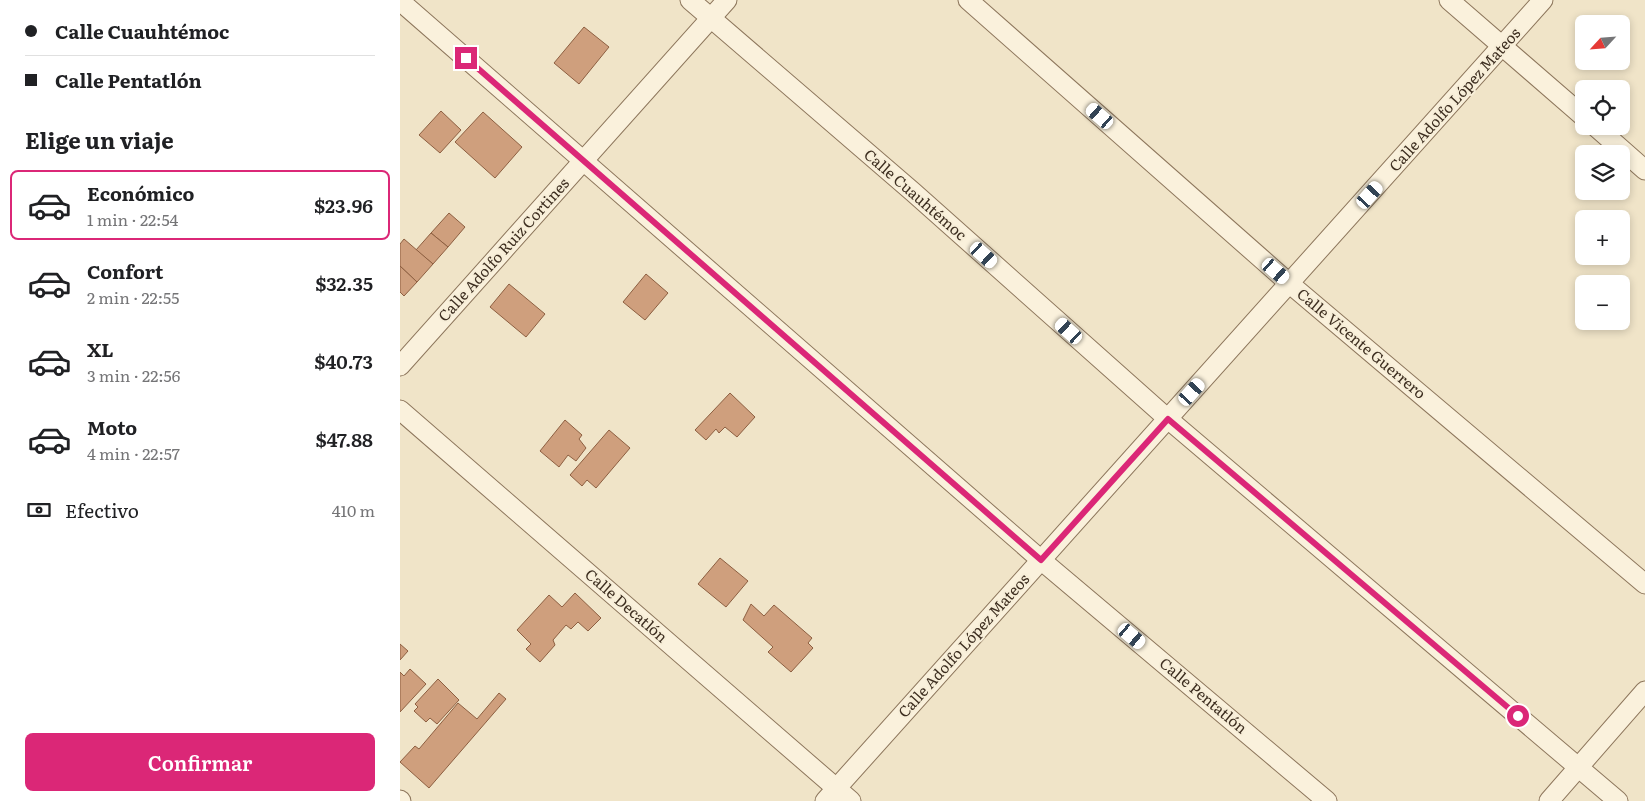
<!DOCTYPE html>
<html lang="es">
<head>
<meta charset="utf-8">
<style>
	:root { --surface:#fff; --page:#f2f2f2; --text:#202124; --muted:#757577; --line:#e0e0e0; --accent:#db2777 }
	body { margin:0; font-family:Literata,serif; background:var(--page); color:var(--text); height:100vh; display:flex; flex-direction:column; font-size:19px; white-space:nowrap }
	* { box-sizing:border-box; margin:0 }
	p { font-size:16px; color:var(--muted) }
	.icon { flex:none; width:28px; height:28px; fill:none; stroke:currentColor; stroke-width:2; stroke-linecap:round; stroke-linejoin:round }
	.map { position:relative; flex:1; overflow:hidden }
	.drawer { display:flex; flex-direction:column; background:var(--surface); width:400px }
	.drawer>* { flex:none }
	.hud { display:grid; align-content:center; height:110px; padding:0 25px; background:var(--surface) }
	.needle { width:32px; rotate:244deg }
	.buttons { position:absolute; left:1175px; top:15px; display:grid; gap:10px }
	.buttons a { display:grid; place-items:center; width:55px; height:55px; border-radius:8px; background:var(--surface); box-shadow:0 2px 8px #0003; font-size:25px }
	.end { position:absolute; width:22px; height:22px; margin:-11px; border:6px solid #db2777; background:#fff; box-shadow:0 0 0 2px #fff }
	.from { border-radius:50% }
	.car { position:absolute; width:15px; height:30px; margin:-15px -8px; border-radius:6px; box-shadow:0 0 4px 1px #0007; background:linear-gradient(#fff 24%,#345 0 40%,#fff 0 76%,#345 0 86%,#fff 0) }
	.hud b { display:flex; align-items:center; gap:18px; height:48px; font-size:19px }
	.hud b+b { border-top:1px solid var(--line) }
	.hud i { width:12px; height:12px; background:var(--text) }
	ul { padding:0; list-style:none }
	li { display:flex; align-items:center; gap:15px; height:70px; margin:0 10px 8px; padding:0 15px; border:2px solid transparent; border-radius:8px }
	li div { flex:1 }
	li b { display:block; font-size:19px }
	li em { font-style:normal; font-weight:600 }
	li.active { border-color:var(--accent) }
	li>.icon { width:45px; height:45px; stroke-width:1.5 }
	h2 { padding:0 25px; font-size:22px; line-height:60px }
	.pay { display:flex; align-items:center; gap:12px; height:55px; padding:0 25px; font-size:19px }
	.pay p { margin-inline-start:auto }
	.button { display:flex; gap:10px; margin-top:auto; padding:10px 25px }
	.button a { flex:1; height:58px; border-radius:8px; background:var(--accent); color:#fff; font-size:20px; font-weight:600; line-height:58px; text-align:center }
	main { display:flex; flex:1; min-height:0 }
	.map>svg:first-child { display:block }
	.building { fill:#cf9f7d; stroke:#8d5f41 }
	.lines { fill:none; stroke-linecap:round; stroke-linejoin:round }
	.minor-casing { stroke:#8d765c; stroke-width:21 }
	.minor { stroke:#faf1dc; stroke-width:19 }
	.route { stroke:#db2777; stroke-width:6 }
	.labels { text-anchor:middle; stroke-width:4; stroke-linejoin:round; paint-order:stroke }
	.street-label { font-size:15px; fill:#3d2e20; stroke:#f7eed8 }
</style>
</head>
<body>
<main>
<section class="drawer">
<div class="hud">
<b><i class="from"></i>Calle Cuauhtémoc</b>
<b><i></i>Calle Pentatlón</b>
</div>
<h2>Elige un viaje</h2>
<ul>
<li class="active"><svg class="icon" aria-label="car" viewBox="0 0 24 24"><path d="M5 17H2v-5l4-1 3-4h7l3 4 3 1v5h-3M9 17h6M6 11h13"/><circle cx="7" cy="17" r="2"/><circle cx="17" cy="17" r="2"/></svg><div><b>Económico</b><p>1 min · 22:54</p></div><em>$23.96</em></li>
<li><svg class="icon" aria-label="car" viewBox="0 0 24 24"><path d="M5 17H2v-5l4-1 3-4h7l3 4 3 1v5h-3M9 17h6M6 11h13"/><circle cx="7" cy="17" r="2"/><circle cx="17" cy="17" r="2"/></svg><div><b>Confort</b><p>2 min · 22:55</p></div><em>$32.35</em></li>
<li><svg class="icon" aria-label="car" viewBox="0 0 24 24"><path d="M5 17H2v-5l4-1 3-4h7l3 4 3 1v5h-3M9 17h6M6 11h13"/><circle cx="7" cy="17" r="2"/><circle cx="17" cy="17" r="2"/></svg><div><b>XL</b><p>3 min · 22:56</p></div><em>$40.73</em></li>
<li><svg class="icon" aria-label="car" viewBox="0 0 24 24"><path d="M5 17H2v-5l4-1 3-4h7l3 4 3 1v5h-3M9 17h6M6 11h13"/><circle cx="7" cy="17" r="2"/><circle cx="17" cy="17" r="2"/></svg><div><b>Moto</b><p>4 min · 22:57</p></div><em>$47.88</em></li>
</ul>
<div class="pay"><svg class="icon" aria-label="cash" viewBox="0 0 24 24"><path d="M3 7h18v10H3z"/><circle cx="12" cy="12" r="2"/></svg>Efectivo<p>410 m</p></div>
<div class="button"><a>Confirmar</a></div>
</section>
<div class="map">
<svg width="1245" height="801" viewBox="0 0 1245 801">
	<rect width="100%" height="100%" fill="#f0e4c8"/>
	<g class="building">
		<path d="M184,27L209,47L179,84L154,63Z"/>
		<path d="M41,111L61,130L40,153L19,135Z"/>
		<path d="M83,112L122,147L95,178L55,142Z"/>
		<path d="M49,213L65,227L48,247L31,233Z"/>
		<path d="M31,233L48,247L33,264L16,250Z"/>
		<path d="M4,239L33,264L17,282L0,266V244Z"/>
		<path d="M0,266L17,282L4,296L0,292Z"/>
		<path d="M246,274L268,293L245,320L223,302Z"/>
		<path d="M109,284L145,314L126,337L90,307Z"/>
		<path d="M330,393L355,417L337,437L325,427L319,433L316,429L306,440L295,430Z"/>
		<path d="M165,420L182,435L179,439L186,448L176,461L168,455L159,467L140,451Z"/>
		<path d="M209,430L230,448L196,488L187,480L182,486L170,475Z"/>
		<path d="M320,558L348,581L326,607L298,584Z"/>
		<path d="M175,593L201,618L188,631L178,622L171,629L166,625L153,640L155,645L140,662L126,649L131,644L117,630L149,595L162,607Z"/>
		<path d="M351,604L364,616L374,605L412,638L408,643L413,648L391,672L368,652L373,647L343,620Z"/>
		<path d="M0,644L8,651L0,660Z"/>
		<path d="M10,669L26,684L0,712V672L4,676Z"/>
		<path d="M38,679L59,700L37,724L30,718L26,722L14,711L18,707L15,704Z"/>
		<path d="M99,693L106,699L29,788L0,762L15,746L19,749L58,703L77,719Z"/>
	</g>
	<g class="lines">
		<g class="minor-casing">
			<g id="minor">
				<path d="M290,0L513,192L768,419L1218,801"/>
				<path d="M568,0L890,284L1245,584"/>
				<path d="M1049,0L1184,117"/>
				<path d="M0,1L641,560L927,801"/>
				<path d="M1195,126L1245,170"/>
				<path d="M0,366L327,0"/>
				<path d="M0,410L451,801"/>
				<path d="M0,800L1,801"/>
				<path d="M425,801L1143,0"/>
				<path d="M1149,801L1245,691"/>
			</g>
		</g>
		<use href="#minor" class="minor"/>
	</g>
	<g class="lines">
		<path class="route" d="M66,58L641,560L768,419L1118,716"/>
	</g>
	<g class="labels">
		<g class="street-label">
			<text transform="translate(1055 100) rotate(-48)" y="5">Calle Adolfo López Mateos</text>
			<text transform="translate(515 195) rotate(41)" y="5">Calle Cuauhtémoc</text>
			<text transform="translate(104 250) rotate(-48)" y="5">Calle Adolfo Ruiz Cortines</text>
			<text transform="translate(961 344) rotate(40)" y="5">Calle Vicente Guerrero</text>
			<text transform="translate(226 606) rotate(41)" y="5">Calle Decatlón</text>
			<text transform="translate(564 646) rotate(-48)" y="5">Calle Adolfo López Mateos</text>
			<text transform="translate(803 696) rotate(40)" y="5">Calle Pentatlón</text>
		</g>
	</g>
</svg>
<div class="buttons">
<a><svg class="needle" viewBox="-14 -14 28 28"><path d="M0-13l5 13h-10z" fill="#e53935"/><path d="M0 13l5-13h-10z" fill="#757577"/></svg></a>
<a><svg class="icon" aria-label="locate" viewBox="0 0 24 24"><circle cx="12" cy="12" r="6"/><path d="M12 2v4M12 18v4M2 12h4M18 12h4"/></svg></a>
<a><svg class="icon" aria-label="layers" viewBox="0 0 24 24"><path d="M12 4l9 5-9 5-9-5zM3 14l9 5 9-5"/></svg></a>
<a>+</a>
<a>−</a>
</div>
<i class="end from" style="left:1118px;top:716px"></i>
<i class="end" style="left:66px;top:58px"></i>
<i class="car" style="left:700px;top:116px;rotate:311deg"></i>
<i class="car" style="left:970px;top:195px;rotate:42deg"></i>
<i class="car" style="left:584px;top:255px;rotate:132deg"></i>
<i class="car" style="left:876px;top:271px;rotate:131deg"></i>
<i class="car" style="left:669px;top:331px;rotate:312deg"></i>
<i class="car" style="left:792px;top:392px;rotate:42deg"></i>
<i class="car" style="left:732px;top:636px;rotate:130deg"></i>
</div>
</main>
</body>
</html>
